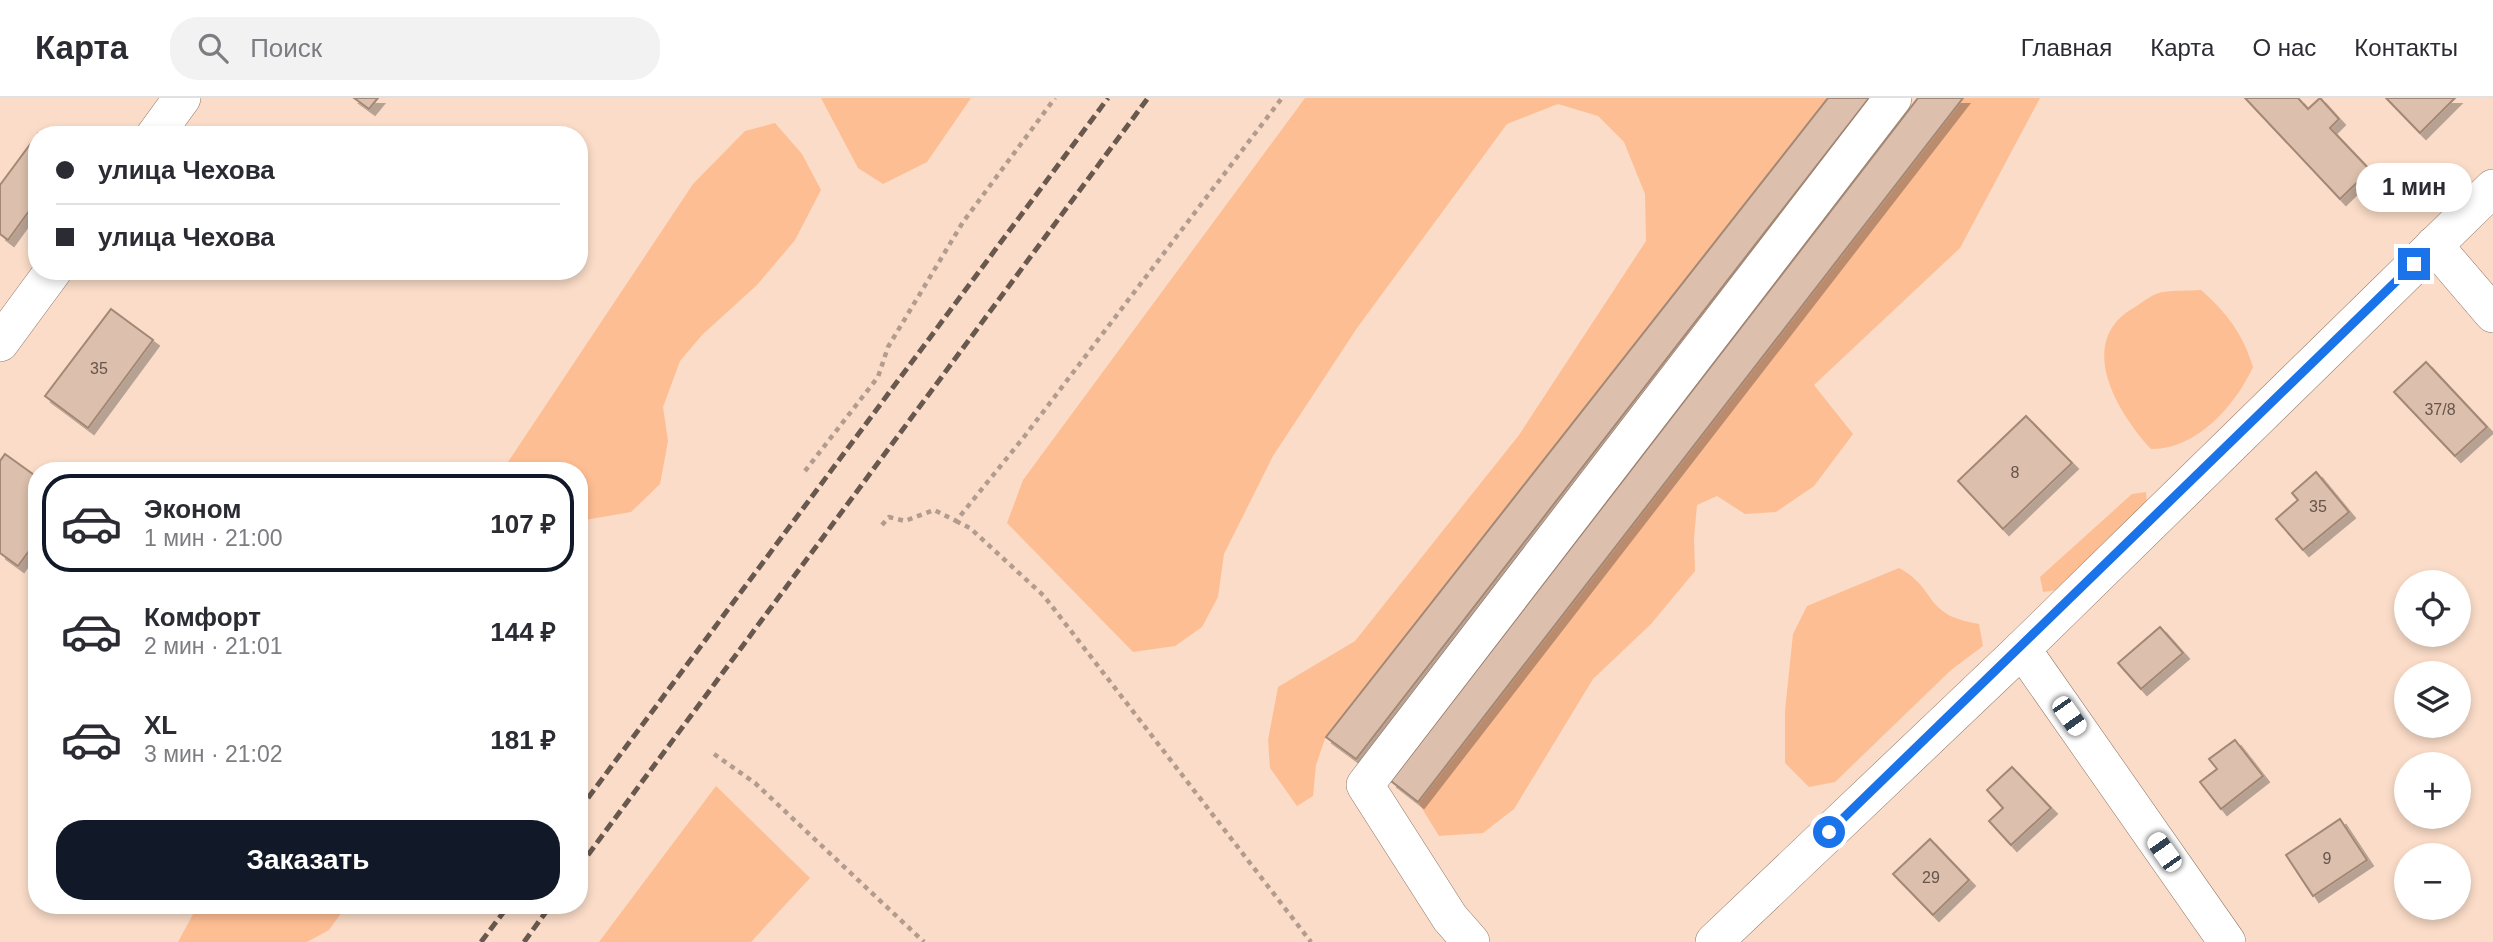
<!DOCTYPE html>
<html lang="ru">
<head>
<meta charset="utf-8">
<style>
	:root { --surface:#fff; --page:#f2f2f3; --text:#2b2b33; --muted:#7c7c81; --line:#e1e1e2; --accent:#111827 }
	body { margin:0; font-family:Arial,sans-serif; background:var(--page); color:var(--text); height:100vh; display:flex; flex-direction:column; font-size:26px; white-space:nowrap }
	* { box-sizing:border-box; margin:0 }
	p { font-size:23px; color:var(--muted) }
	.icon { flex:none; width:38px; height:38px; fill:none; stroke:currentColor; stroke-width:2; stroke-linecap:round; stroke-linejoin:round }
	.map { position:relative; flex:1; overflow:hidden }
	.details { position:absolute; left:28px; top:364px; width:560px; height:452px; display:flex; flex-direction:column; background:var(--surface); border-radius:28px; box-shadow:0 4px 10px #0003 }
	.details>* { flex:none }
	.banner { position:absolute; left:28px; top:28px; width:560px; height:154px; border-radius:28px; box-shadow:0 4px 10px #0003; display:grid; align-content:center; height:154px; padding:0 28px; background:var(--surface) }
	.buttons { position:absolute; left:2394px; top:472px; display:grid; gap:14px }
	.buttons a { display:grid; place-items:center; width:77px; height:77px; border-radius:50%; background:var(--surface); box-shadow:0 4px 10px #0003; font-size:35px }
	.end { position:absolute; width:32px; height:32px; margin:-16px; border:9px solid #1a73e8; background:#fff; box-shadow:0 0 0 4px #fff }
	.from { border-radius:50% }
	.bubble { position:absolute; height:49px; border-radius:24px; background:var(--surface); box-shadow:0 4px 10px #0003; font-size:23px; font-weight:600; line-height:49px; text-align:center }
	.car { position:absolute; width:21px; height:42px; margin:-21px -10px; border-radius:9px; box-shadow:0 0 5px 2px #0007; background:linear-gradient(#fff 24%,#345 0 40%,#fff 0 76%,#345 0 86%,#fff 0) }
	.banner b { display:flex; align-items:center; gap:24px; height:66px; font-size:26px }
	.banner b+b { border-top:2px solid var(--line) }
	.banner i { width:18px; height:18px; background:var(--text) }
	ul { padding:12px 0 0; list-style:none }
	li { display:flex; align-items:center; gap:21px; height:98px; margin:0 14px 10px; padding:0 14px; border:4px solid transparent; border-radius:28px }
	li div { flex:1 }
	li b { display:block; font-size:26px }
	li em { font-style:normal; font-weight:600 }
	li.active { border-color:var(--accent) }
	li>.icon { width:63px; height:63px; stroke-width:1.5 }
	.cta { display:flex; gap:14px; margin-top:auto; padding:14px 28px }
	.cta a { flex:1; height:80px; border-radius:28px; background:var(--accent); color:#fff; font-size:28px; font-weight:600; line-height:80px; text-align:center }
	header { display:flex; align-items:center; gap:42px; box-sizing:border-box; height:98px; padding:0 35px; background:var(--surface); border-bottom:2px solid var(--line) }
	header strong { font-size:33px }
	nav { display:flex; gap:38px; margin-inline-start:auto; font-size:24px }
	.search { width:490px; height:63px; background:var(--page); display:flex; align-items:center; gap:18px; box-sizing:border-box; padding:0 24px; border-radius:28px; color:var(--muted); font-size:26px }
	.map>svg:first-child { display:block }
	.green { fill:#febe93 }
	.building { fill:#dcbfac; stroke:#a38876; stroke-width:2; filter:url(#shadow) }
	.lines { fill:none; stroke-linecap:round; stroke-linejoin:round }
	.minor-casing { stroke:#907564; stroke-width:38 }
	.path { stroke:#b39c8d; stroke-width:4.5; stroke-dasharray:5 5; stroke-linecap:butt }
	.minor { stroke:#fff; stroke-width:37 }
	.rail { stroke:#68584e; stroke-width:5; stroke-dasharray:10 5; stroke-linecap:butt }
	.route { stroke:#1a73e8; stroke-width:9 }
	.labels { text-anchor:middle; stroke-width:7; stroke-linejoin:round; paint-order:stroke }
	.number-label { font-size:16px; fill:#66554b }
</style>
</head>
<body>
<header>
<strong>Карта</strong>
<div class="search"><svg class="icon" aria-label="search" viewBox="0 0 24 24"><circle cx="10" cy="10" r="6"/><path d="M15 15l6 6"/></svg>Поиск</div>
<nav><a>Главная</a><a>Карта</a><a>О нас</a><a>Контакты</a></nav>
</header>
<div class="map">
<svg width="2493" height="844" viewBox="0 0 2493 844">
	<defs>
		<filter id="shadow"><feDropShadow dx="6" dy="6" stdDeviation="0" flood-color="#0004"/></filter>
	</defs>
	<rect width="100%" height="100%" fill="#fadcc8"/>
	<g class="green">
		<path d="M821,0H971L927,64L883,86L858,70Z"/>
		<path d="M1305,0H1828L1326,638L1316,667L1313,698L1297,708L1270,670L1268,642L1278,589L1355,543L1519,337L1646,143L1645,96L1624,44L1598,18L1558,6L1507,26L1357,230L1273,358L1224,456L1218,499L1202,529L1175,548L1133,554L1007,425L1023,382Z"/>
		<path d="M1963,0H2040L1960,150L1814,287L1853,336L1814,388L1776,414L1745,416L1717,398L1697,407L1694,440L1695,473L1651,526L1593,581L1514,711L1483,735L1439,738L1418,704Z"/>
		<path d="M775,25L802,56L821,92L795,142L757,187L702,237L680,263L663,309L668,343L660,386L631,414L579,423V373H502L693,86L745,33Z"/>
		<path d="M2201,192C2227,215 2243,236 2253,269C2235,308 2196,352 2151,351C2117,314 2074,243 2135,209C2143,204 2154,195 2163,194C2175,192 2189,193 2201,192Z"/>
		<path d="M2146,394L2147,408L2056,492L2043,494L2040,479L2132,396Z"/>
		<path d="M1899,470C1938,491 1922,517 1979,526L1983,548L1951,572L1835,684L1809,689L1785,665V613L1793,536L1807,508Z"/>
		<path d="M716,688L810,780L751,844H599Z"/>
		<path d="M198,807H347L329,832L307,844H178Z"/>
	</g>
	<g class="building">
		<path d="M354,0H378L369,11Z"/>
		<path d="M1828,0H1869L1356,661L1326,639Z"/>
		<path d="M1918,0H1963L1418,704L1391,683Z"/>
		<path d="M2245,0H2298L2308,11L2320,0L2339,21L2330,30L2370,72L2340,101Z"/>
		<path d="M2386,0H2455L2420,35Z"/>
		<path d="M37,37V102L8,142L0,136V87Z"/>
		<path d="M111,211L153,242L88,330L45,298Z"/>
		<path d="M2426,264L2487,329L2455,358L2394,294Z"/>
		<path d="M2026,318L2072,365L2003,431L1958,383Z"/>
		<path d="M5,356L37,379V442L18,468L0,455V363Z"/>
		<path d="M2316,374L2349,414L2303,452L2276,421L2298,402L2292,395Z"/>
		<path d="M2160,529L2183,555L2141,591L2118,565Z"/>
		<path d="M2235,642L2263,678L2221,711L2200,684L2217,671L2209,661Z"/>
		<path d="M2012,669L2051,710L2011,747L1989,723L2003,710L1987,692Z"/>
		<path d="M2340,721L2367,762L2313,798L2286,757Z"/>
		<path d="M1930,741L1969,782L1933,817L1893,776Z"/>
	</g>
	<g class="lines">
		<g class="minor-casing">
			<g id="minor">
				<path d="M155,37L182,0"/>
				<path d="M2434,147L2493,216"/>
				<path d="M0,245L53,173"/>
				<path d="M2022,551L2227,844"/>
				<path d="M1471,844L1450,820L1365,687L1893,0"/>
				<path d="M1714,844L2022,551L2493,90"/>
			</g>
		</g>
		<g class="path">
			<path d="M805,373L878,279L888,249L963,124L1055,0"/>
			<path d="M956,423L970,430L1044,498L1311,844"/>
			<path d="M882,427L889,419L905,423L934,412L956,423L1024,339L1282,0"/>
			<path d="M714,656L755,685L924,844"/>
		</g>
		<use href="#minor" class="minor"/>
		<g class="rail">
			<path d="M579,712L1108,0"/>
			<path d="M579,769L1148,0"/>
			<path d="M481,844L509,807"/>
			<path d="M524,844L551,807"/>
		</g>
	</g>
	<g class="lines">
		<path class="route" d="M1829,734L2414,166"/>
	</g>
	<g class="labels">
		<g class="number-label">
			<text x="99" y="276">35</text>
			<text x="2440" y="317">37/8</text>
			<text x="2015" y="380">8</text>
			<text x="2318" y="414">35</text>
			<text x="2327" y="766">9</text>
			<text x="1931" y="785">29</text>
		</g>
	</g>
</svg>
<div class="buttons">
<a><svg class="icon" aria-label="locate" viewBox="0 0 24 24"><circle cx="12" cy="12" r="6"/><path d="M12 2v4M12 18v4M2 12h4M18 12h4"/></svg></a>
<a><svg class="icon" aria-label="layers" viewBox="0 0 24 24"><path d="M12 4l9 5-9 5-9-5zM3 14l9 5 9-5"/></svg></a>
<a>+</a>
<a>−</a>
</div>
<i class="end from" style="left:1829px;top:734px"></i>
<i class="end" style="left:2414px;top:166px"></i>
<div class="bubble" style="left:2356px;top:65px;width:116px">1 мин</div>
<i class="car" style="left:2069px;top:618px;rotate:145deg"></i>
<i class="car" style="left:2164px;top:754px;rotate:325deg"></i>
<div class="banner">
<b><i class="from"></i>улица Чехова</b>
<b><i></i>улица Чехова</b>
</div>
<section class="details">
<ul>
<li class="active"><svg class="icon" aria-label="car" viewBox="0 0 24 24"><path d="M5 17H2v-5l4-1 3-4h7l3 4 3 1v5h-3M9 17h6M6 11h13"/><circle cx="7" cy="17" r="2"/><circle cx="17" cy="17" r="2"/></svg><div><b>Эконом</b><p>1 мин · 21:00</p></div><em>107 ₽</em></li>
<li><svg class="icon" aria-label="car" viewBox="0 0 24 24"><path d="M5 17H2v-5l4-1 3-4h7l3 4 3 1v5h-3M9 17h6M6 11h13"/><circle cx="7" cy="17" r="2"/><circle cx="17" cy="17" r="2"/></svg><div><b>Комфорт</b><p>2 мин · 21:01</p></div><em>144 ₽</em></li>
<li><svg class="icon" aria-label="car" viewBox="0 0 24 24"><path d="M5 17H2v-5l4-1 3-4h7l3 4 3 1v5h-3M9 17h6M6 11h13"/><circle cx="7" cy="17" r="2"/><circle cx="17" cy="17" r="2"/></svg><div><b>XL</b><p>3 мин · 21:02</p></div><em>181 ₽</em></li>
</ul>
<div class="cta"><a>Заказать</a></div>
</section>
</div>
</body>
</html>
